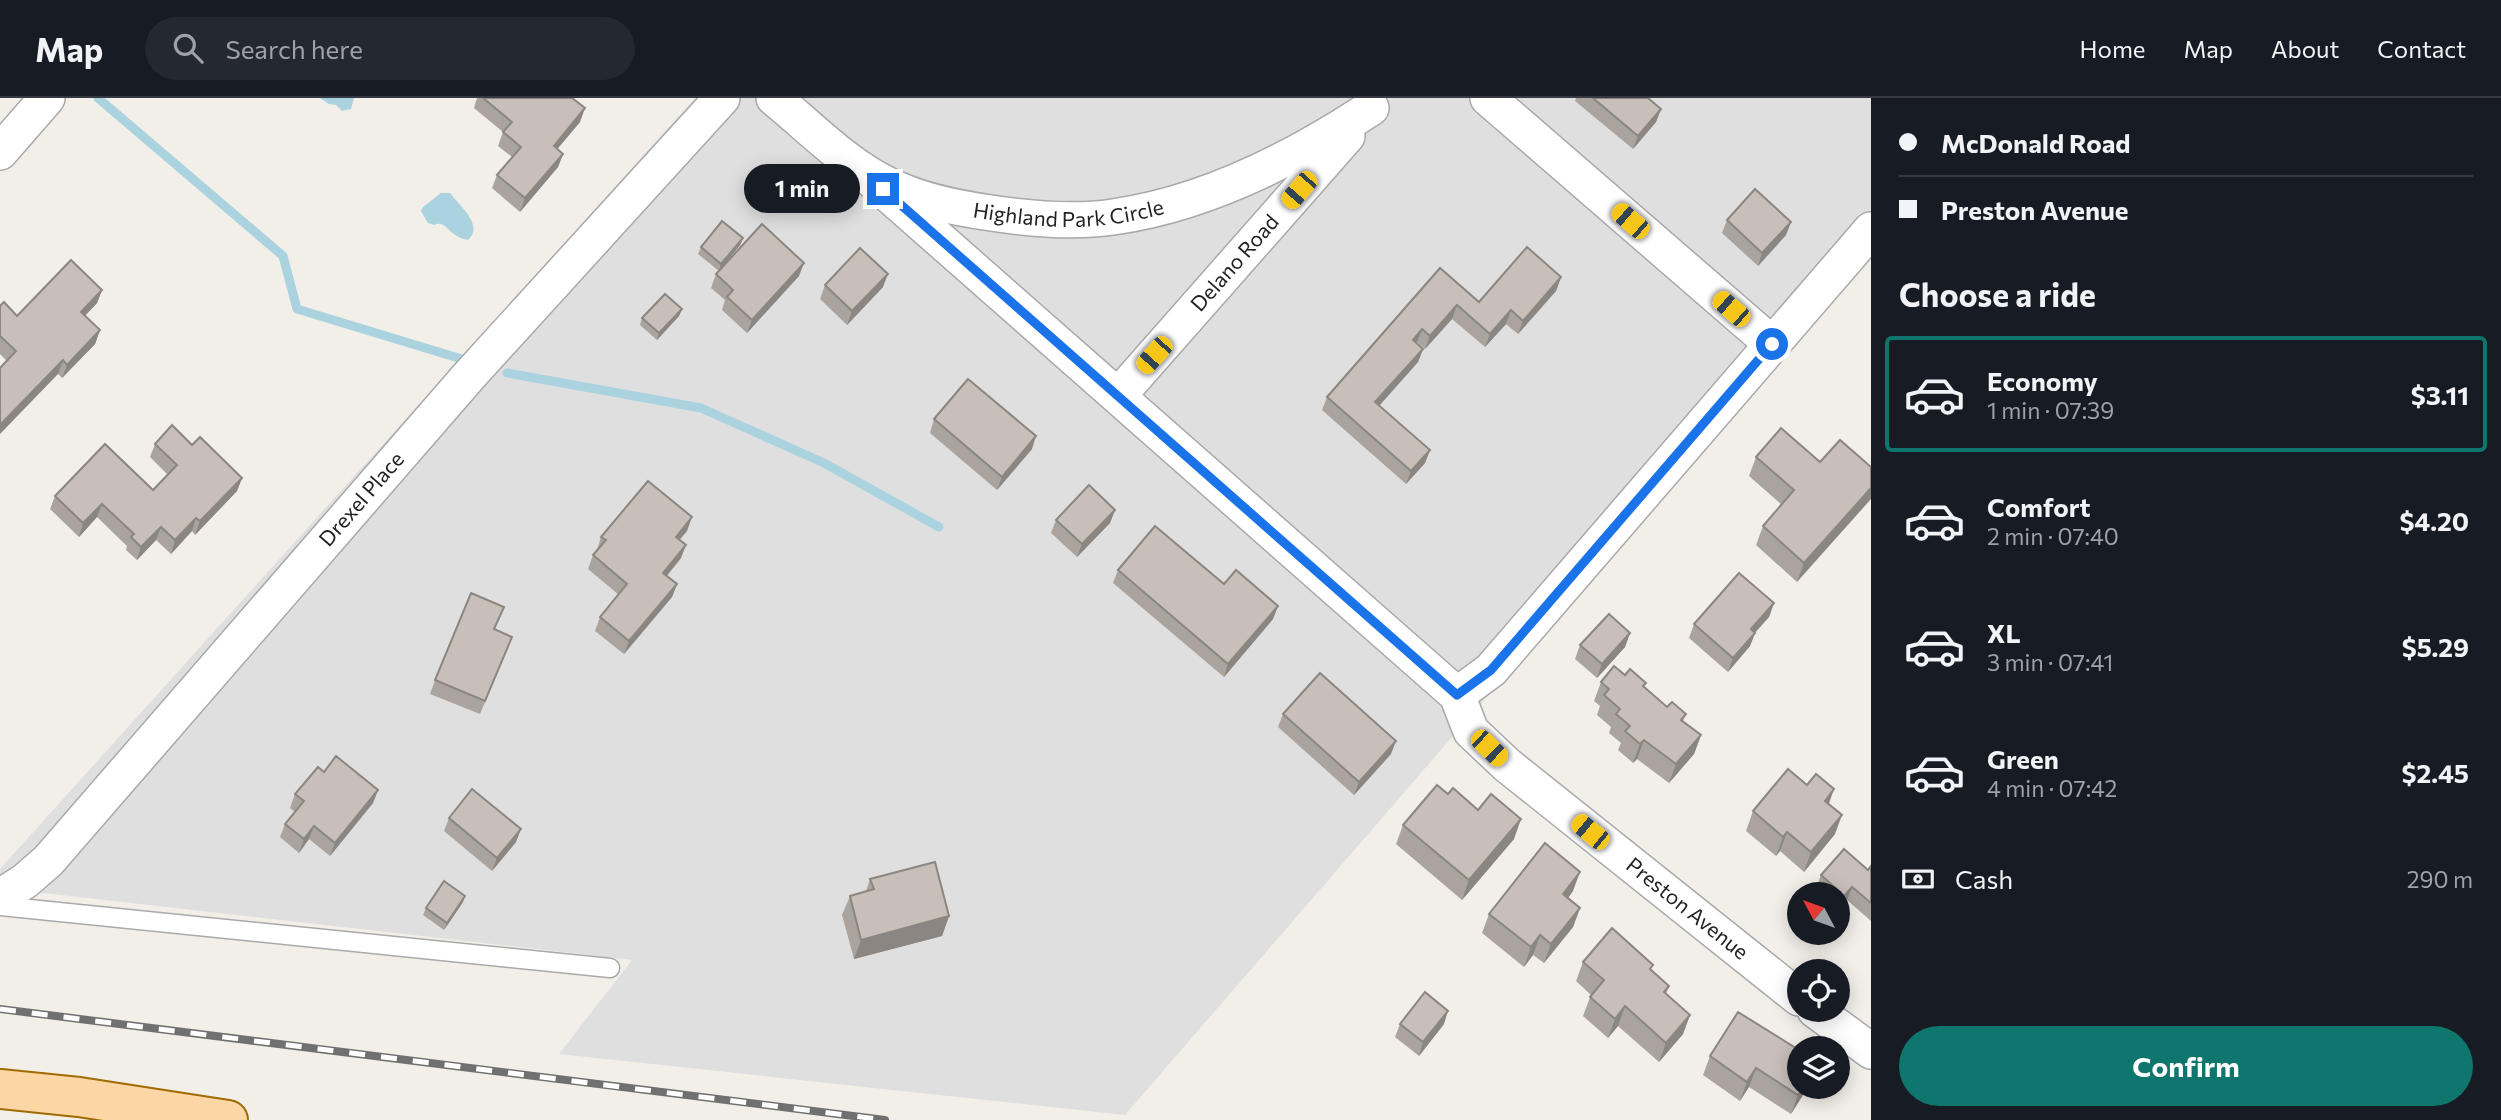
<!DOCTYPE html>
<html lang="en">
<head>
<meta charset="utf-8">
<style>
	:root { --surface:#171b24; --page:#242831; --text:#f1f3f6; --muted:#9ea1a6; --line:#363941; --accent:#0f766e }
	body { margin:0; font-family:Commissioner,sans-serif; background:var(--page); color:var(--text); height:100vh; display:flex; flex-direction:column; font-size:26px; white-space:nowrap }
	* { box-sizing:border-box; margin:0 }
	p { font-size:23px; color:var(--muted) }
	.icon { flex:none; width:38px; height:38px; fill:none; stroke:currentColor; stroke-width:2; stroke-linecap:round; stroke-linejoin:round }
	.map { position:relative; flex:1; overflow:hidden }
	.drawer { display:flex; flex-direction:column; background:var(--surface); width:630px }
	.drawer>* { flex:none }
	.banner { display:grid; align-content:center; height:154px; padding:0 28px; background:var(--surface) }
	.needle { width:46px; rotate:311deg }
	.tools { position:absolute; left:1787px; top:784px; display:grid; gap:14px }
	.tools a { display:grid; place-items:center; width:63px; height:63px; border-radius:50%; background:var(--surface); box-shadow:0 4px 18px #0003; font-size:35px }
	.end { position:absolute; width:32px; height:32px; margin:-16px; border:9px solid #1a73e8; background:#fff; box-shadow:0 0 0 4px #fff }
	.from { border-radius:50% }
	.bubble { position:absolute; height:49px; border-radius:24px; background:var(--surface); box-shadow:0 4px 18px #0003; font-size:23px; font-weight:700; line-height:49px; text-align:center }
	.car { position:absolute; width:21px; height:42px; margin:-21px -10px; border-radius:9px; box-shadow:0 0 5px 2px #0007; background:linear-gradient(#f5c518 24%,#345 0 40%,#f5c518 0 76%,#345 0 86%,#f5c518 0) }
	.banner b { display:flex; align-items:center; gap:24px; height:66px; font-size:26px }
	.banner b+b { border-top:2px solid var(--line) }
	.banner i { width:18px; height:18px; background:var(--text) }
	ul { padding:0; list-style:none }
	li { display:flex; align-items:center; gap:21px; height:116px; margin:0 14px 10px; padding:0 14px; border:4px solid transparent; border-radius:7px }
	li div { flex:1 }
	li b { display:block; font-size:26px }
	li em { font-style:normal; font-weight:700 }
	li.selected { border-color:var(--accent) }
	li>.icon { width:63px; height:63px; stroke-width:1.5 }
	h2 { padding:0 28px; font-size:32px; line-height:84px }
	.pay { display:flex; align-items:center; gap:18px; height:77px; padding:0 28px; font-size:26px }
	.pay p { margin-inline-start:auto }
	.primary-button { display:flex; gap:14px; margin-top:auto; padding:14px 28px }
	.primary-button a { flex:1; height:80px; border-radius:42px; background:var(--accent); color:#fff; font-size:28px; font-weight:700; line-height:80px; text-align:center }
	header { display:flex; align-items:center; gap:42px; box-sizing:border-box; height:98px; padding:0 35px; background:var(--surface); border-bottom:2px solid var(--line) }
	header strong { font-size:33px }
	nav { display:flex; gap:38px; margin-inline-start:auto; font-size:24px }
	.search { width:490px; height:63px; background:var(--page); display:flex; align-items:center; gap:18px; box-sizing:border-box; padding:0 24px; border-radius:38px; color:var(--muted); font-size:26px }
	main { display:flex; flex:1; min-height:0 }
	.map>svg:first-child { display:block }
	.residential { fill:#e0dfdf }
	.water { fill:#aad3df }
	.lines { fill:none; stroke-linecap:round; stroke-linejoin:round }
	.stream { stroke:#aad3df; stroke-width:9 }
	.service-casing { stroke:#a9a9a9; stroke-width:21 }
	.minor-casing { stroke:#a9a9a9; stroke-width:38 }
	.primary-casing { stroke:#a06b00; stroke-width:42 }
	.service { stroke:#fff; stroke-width:18 }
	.minor { stroke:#fff; stroke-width:35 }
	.primary { stroke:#fcd6a4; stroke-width:38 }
	.rail-casing { stroke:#707070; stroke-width:8 }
	.rail { stroke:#fff; stroke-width:5; stroke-dasharray:16; stroke-linecap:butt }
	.wall { fill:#aba49e }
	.shaded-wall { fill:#8b8681 }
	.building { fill:#c7bfb8; stroke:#8b8681; stroke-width:2 }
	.route { stroke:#1a73e8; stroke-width:9 }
	.labels { text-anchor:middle; stroke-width:6; stroke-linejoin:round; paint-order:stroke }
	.street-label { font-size:21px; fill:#222; stroke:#fff }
</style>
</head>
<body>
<header>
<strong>Map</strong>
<div class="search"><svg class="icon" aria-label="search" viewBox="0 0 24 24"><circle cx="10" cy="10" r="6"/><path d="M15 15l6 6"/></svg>Search here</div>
<nav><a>Home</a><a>Map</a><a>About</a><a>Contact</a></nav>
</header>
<main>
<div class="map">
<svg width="1871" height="1022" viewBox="0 0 1871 1022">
	<rect width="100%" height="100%" fill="#f2efe9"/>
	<path class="residential" d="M695,0H1871V155L1125,1017L559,956L632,862L0,790V771Z"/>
	<g class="water">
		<path d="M320,0H354L351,11L342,13L336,7L329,6Z"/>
		<path d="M441,95H450C459,107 485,128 468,142C448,139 447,121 434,127L428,125L421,113L423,109Z"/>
	</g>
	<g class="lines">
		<g class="stream">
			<path d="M98,0L283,158L297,211L465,262"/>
			<path d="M507,275L701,310L824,365L939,429"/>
		</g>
		<g class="service-casing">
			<path id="service" d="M0,808L610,870"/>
		</g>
		<g class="minor-casing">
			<g id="minor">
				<path id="s1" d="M774,0C811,30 846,67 888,87C920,103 956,110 991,115C1031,121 1073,125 1113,119C1206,106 1294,61 1371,10"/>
				<path d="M1488,0L1772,246"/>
				<path d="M0,54L47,0"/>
				<path id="s2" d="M863,74L1457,597L1471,633L1507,667L1799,900"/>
				<path id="s3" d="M1118,298L1347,38"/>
				<path d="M1457,597L1491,572L1871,132"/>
				<path id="s4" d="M0,799L25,783L48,763L468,279L722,0"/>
				<path d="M1815,912L1871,953"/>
			</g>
		</g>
		<g class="primary-casing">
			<path id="primary" d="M0,991L79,999L228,1022"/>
		</g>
		<use href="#service" class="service"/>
		<use href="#minor" class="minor"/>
		<use href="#primary" class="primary"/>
		<g class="rail-casing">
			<path id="rail" d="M0,911L885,1022"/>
		</g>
		<use href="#rail" class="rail"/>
	</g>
	<g class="wall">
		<path d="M477,0H572L580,24L557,51L563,56L558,69L520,114L492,90L497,77L512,59L498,48L503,34L474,10Z"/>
		<path d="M1576,0H1648L1661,11L1656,24L1633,51L1575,3Z"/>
		<path d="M1727,122L1791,124L1786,137L1758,168L1722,135Z"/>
		<path d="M743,140L740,147L719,173L698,156L701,149Z"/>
		<path d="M1440,170L1479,204L1561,179L1556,193L1518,236L1506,226L1485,249L1452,221L1425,251L1417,244V245L1423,251L1418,264L1379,308L1430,352L1425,365L1406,386L1322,312L1327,299Z"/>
		<path d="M716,176L799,178L747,235L722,212L725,202L711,190Z"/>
		<path d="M825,187L883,189L847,227L820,201Z"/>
		<path d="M102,192L97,205L85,218L100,232L95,246L62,280L58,276L7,263L0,256V208L17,218Z"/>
		<path d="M682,211L679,218L657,242L640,227L642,220Z"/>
		<path d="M934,321L1032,351L997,392L930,335Z"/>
		<path d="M155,346L192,347L242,380L237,393L195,437L192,433L171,456L156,442L137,462L126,452L127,448L97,419L79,439L50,411L55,398L153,392L168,377L150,359Z"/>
		<path d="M1756,359L1871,369L1797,484L1756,447L1763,428L1782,407L1749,378Z"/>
		<path d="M1115,412L1110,425L1077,459L1051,435L1056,422Z"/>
		<path d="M687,433L679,442L681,460L667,478L677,486L672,499L624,556L595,533L600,519L619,497L588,471L593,457L597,452L601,439Z"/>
		<path d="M1118,472L1224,486L1278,508L1273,521L1224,579L1113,485Z"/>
		<path d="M1774,505L1769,519L1755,535L1750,548L1728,574L1689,540L1694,526Z"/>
		<path d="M495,532L507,552L480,616L430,596L435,582Z"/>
		<path d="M1630,535L1625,549L1597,580L1575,561L1580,547Z"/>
		<path d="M1625,577L1644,589L1667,609L1686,616L1683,623L1701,637L1694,656L1669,685L1637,661L1633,665L1618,652L1621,645L1609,635L1611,629L1597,617L1600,608L1594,603L1601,584Z"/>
		<path d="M1283,616L1391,656L1354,697L1278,629Z"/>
		<path d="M324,674L378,692L373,705L330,758L309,741L299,755L280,739L285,726L295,714L290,710L295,696Z"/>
		<path d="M1448,696L1514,741L1462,802L1396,746L1403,727Z"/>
		<path d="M1829,706L1835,736L1804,774L1780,753L1776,758L1746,733L1753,713Z"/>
		<path d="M449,720L516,744L492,773L444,733Z"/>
		<path d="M1871,768V823L1847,802L1840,811L1838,809V796H1823L1816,790L1821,777L1868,772Z"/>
		<path d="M870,781L949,818L942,838L854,861L842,817L850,798L866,793Z"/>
		<path d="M1573,793L1568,800L1580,810L1573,829L1544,865L1533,857L1524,869L1482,835L1489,816Z"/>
		<path d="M463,804L444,832L423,817L426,810Z"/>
		<path d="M1583,864L1651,872L1669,888L1666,896L1690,917L1683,936L1659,964L1618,928L1608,940L1583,918L1591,897L1576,883Z"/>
		<path d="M1400,926H1444L1419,958L1395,939Z"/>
		<path d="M1799,952V989H1808L1791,1016L1749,989L1740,1003L1703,977L1710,958Z"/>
	</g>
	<g class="shaded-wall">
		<path d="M585,10L580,24L549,61L554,48Z"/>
		<path d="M1661,11L1656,24L1633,51L1638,38Z"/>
		<path d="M563,56L558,69L520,114L525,100Z"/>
		<path d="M1791,124L1786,137L1758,168L1762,155Z"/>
		<path d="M743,140L740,147L719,173L721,166Z"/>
		<path d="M804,165L799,178L747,235L752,222Z"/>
		<path d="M888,176L883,189L847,227L852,213Z"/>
		<path d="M1561,179L1556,193L1518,236L1523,223Z"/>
		<path d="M102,192L97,205L76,227L81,214Z"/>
		<path d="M1457,207L1452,221L1425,251L1430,238Z"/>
		<path d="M682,211L679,218L657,242L659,235Z"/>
		<path d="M1511,212L1506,226L1485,249L1490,236Z"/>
		<path d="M1422,231L1417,244L1408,255L1413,242Z"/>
		<path d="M100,232L95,246L62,280L67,267Z"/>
		<path d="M1423,251L1418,264L1370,318L1375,304Z"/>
		<path d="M63,262L58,276L0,336V327Z"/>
		<path d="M1036,338L1032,351L997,392L1002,379Z"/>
		<path d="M1430,352L1425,365L1406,386L1411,373Z"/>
		<path d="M242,380L237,393L195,437L200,423Z"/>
		<path d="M1871,390V401L1797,484L1804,465Z"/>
		<path d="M102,406L97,419L79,439L83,425Z"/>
		<path d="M1115,412L1110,425L1077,459L1082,446Z"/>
		<path d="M692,419L687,433L671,452L676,439Z"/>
		<path d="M196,420L192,433L171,456L175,442Z"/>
		<path d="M161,429L156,442L137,462L141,449Z"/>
		<path d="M686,447L681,460L658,488L663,475Z"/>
		<path d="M677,486L672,499L624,556L629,543Z"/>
		<path d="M1774,505L1769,519L1746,544L1751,531Z"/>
		<path d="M1278,508L1273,521L1224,579L1228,566Z"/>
		<path d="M1630,535L1625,549L1597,580L1602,566Z"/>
		<path d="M1755,535L1750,548L1728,574L1733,560Z"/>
		<path d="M1701,637L1694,656L1669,685L1676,666Z"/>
		<path d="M1644,642L1637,661L1633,665L1640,646Z"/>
		<path d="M1396,643L1391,656L1354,697L1359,684Z"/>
		<path d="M1834,691L1827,711L1825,703Z"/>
		<path d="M378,692L373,705L330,758L335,745Z"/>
		<path d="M1842,717L1835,736L1804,774L1811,754Z"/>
		<path d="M1521,721L1514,741L1462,802L1469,782Z"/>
		<path d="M314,728L309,741L299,755L304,741Z"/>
		<path d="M521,731L516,744L492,773L497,760Z"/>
		<path d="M1787,734L1780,753L1776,758L1783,739Z"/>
		<path d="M1580,774L1573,793L1556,816L1563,796Z"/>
		<path d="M1852,789L1847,802L1840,811L1844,798Z"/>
		<path d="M465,798L463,804L444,832L447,825Z"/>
		<path d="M1580,810L1573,829L1544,865L1551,846Z"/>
		<path d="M949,818L942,838L854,861L861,842Z"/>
		<path d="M1540,837L1533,857L1524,869L1531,849Z"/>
		<path d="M1625,908L1618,928L1608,940L1615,921Z"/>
		<path d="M1448,913L1444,926L1419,958L1423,944Z"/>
		<path d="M1690,917L1683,936L1659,964L1666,945Z"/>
		<path d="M1756,970L1749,989L1740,1003L1747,984Z"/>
		<path d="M1803,989H1808L1791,1016L1798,997Z"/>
	</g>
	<g class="building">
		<path d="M483,0H572L585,10L554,48L563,56L525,100L497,77L521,49L503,34L512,24Z"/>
		<path d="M1593,0H1648L1661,11L1638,38Z"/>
		<path d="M1755,91L1791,124L1762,155L1727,122Z"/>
		<path d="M722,123L743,140L721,166L701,149Z"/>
		<path d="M762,126L804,165L752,222L727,199L733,192L716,176Z"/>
		<path d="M1527,149L1561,179L1523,223L1511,212L1490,236L1457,207L1430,238L1422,231L1413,242L1423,251L1375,304L1430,352L1411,373L1327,299L1440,170L1479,204Z"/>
		<path d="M860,150L888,176L852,213L825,187Z"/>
		<path d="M71,162L102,192L81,214L100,232L67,267L63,262L0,327V270L16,253L0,238V208L4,204L17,218Z"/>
		<path d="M665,196L682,211L659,235L642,220Z"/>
		<path d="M968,281L1036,338L1002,379L934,321Z"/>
		<path d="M172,327L192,347L200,339L242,380L200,423L196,420L175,442L161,429L141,449L131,439L134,436L102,406L83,425L55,398L105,346L153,392L177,367L155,346Z"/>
		<path d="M1781,330L1820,364L1840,342L1871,369V390L1804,465L1763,428L1794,392L1756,359Z"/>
		<path d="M648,383L692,419L676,439L686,447L663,475L677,486L629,543L600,519L627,486L593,457L606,442L601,439Z"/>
		<path d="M1089,387L1115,412L1082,446L1056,422Z"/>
		<path d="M1155,428L1224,486L1236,472L1278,508L1228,566L1118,472Z"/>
		<path d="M1739,475L1774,505L1751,531L1755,535L1733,560L1694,526Z"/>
		<path d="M471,495L504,509L494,531L512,539L485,603L435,582Z"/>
		<path d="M1609,516L1630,535L1602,566L1580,547Z"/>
		<path d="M1614,568L1625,577L1630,571L1646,585L1643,588L1667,609L1672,604L1686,616L1681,622L1701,637L1676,666L1644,642L1640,646L1625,633L1630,628L1616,616L1620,611L1604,597L1609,591L1601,584Z"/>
		<path d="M1320,575L1396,643L1359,684L1283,616Z"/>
		<path d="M336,658L378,692L335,745L314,728L304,741L285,726L304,703L295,696L318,669L324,674Z"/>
		<path d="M1788,671L1807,687L1816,676L1834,691L1825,703L1842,717L1811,754L1787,734L1783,739L1753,713Z"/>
		<path d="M1437,687L1448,696L1453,690L1478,712L1491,696L1521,721L1469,782L1403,727Z"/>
		<path d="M472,691L521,731L497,760L449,720Z"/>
		<path d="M1545,745L1580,774L1563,796L1580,810L1551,846L1540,837L1531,849L1489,816Z"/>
		<path d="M1844,751L1868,772L1871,768V805L1852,789L1844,798L1821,777Z"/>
		<path d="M935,764L949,818L861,842L850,798L874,791L870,781Z"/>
		<path d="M444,783L465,798L447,825L426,810Z"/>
		<path d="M1612,830L1653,867L1650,871L1669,888L1664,894L1690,917L1666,945L1625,908L1615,921L1590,899L1604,882L1583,864Z"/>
		<path d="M1425,894L1448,913L1423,944L1400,926Z"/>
		<path d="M1738,914L1799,952V989H1803L1798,997L1756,970L1747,984L1710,958Z"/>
	</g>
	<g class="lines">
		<path class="route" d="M883,91L1457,597L1491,572L1772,246"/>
	</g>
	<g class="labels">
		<g class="street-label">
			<text dy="7" stroke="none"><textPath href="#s1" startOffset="329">Highland Park Circle</textPath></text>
			<text dy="7" stroke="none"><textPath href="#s3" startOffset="177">Delano Road</textPath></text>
			<text dy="7" stroke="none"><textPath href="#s4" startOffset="539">Drexel Place</textPath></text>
			<text dy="7" stroke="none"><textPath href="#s2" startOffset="1110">Preston Avenue</textPath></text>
		</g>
	</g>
</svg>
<div class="tools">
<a><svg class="needle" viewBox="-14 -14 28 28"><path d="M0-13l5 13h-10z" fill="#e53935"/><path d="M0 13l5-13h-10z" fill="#9ea1a6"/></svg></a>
<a><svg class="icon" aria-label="locate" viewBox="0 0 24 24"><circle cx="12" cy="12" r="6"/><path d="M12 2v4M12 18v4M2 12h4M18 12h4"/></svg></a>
<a><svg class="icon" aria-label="layers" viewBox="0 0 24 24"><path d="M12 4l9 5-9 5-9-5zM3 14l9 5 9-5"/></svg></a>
</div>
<i class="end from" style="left:1772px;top:246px"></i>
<i class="end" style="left:883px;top:91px"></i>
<div class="bubble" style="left:744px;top:66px;width:116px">1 min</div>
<i class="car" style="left:1299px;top:92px;rotate:221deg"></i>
<i class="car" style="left:1630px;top:123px;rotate:311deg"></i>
<i class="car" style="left:1731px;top:211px;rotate:311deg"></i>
<i class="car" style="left:1154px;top:257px;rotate:222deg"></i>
<i class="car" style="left:1489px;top:650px;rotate:134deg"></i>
<i class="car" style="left:1590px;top:734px;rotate:309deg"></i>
</div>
<section class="drawer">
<div class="banner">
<b><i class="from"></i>McDonald Road</b>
<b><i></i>Preston Avenue</b>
</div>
<h2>Choose a ride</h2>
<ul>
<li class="selected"><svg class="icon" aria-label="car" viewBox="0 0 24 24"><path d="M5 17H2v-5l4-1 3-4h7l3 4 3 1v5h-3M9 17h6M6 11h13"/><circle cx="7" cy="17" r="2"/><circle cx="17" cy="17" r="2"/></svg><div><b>Economy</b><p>1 min · 07:39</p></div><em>$3.11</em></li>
<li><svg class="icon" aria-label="car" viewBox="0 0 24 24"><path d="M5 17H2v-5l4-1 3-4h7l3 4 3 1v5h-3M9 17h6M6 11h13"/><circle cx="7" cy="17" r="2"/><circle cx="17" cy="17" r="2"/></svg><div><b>Comfort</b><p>2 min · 07:40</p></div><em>$4.20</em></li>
<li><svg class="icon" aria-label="car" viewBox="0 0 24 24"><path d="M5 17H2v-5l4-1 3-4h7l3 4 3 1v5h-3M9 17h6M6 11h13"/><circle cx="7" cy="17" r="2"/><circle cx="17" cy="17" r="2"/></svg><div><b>XL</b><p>3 min · 07:41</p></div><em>$5.29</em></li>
<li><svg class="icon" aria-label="car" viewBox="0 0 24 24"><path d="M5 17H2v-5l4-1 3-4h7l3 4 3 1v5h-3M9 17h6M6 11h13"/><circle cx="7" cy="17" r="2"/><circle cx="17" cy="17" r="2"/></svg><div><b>Green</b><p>4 min · 07:42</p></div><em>$2.45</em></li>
</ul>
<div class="pay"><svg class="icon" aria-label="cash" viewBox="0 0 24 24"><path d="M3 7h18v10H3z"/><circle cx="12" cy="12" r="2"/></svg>Cash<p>290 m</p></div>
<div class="primary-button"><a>Confirm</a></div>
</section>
</main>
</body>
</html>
